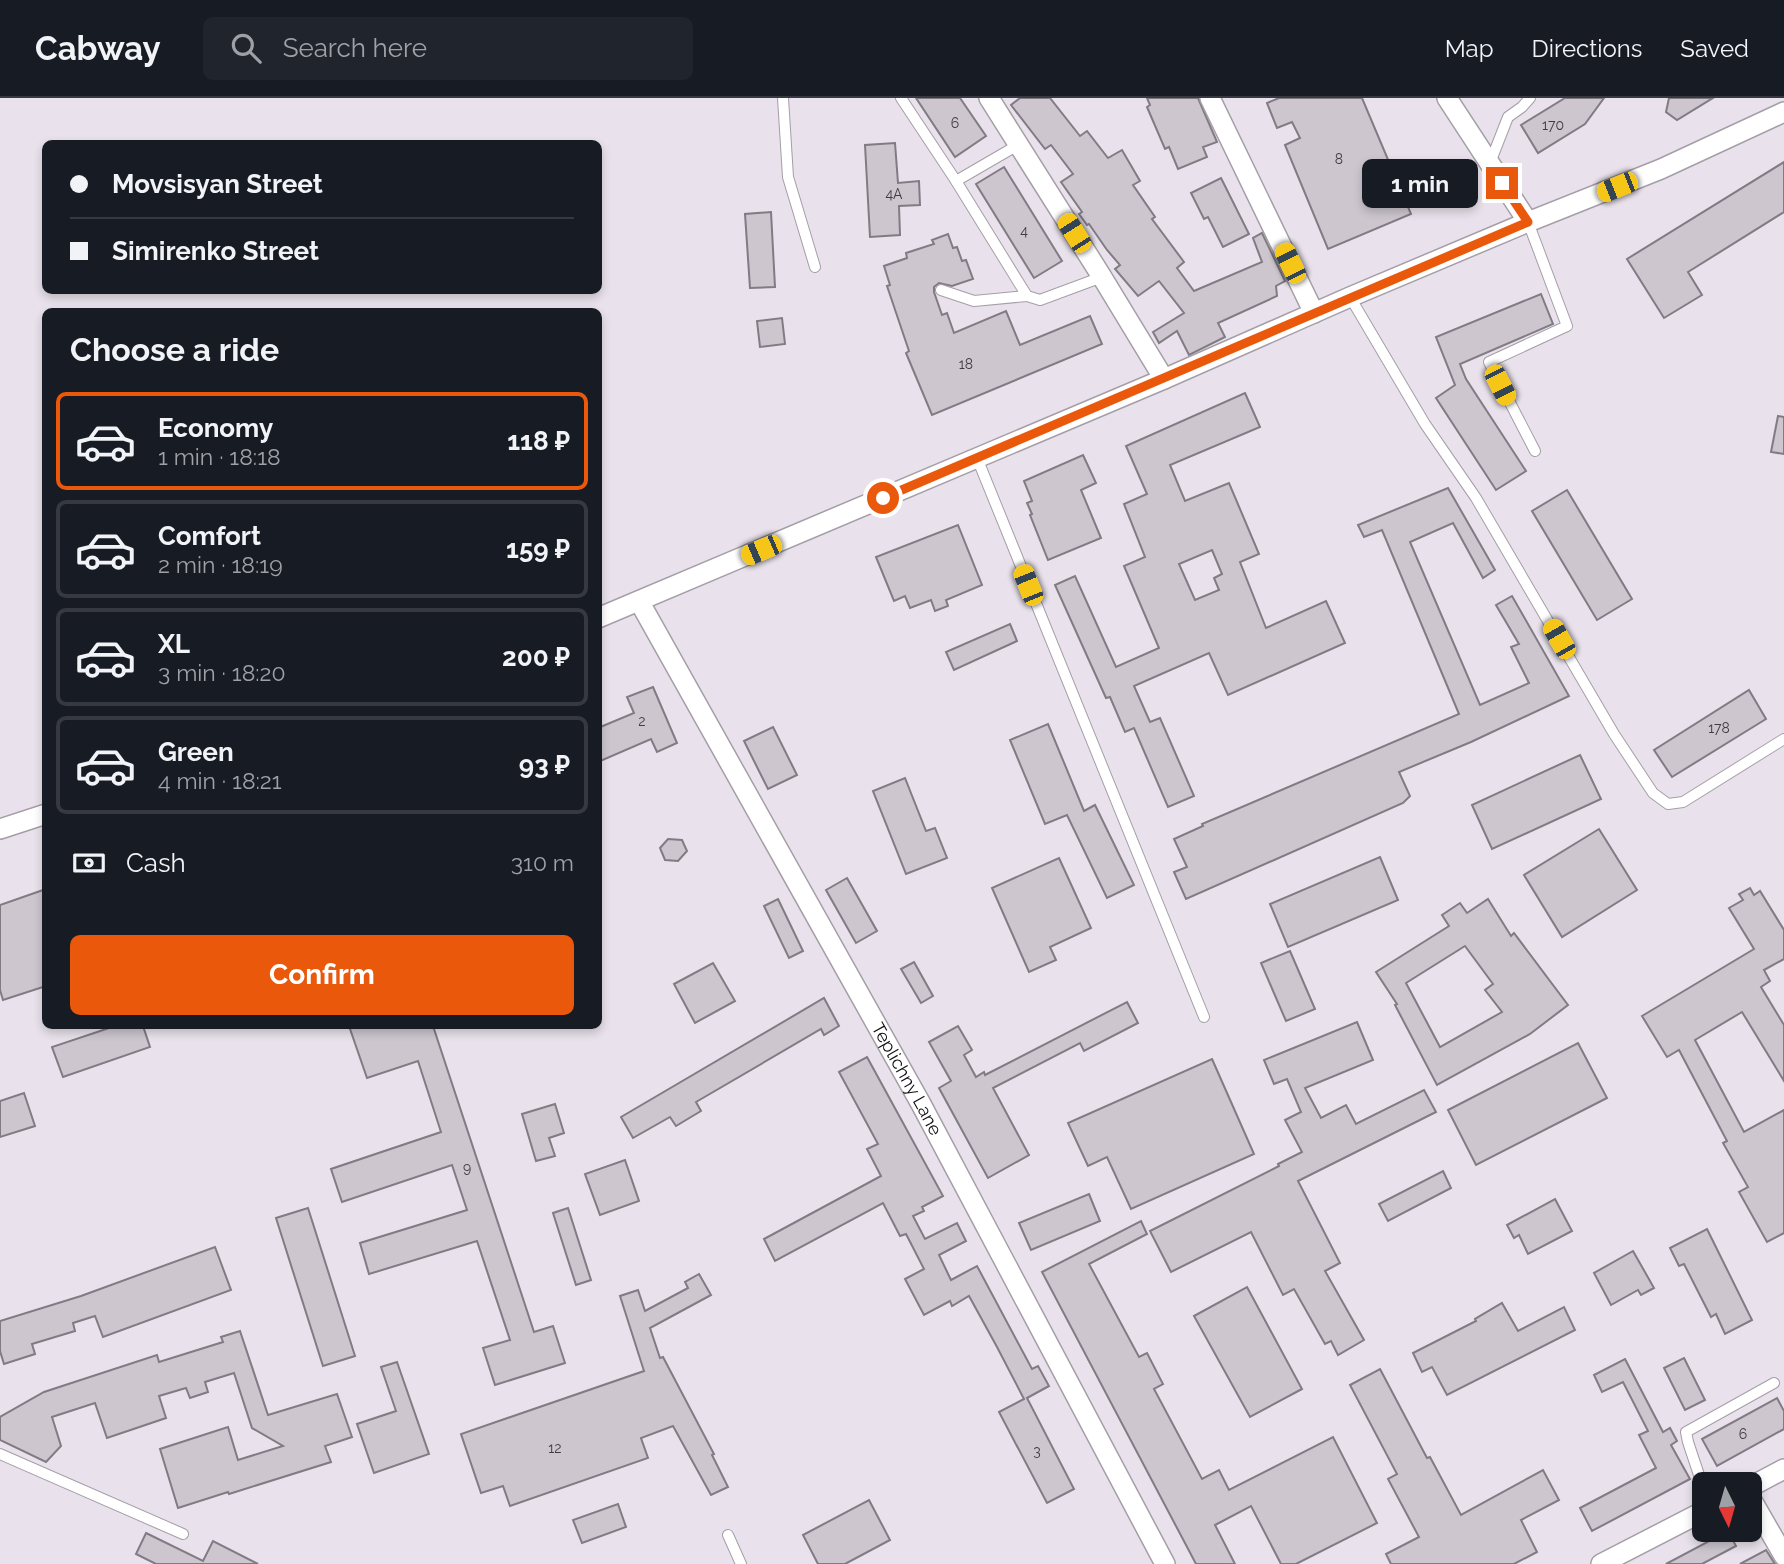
<!DOCTYPE html>
<html lang="en">
<head>
<meta charset="utf-8">
<style>
	:root { --surface:#171b24; --page:#20242c; --text:#f1f3f6; --muted:#9ea1a6; --line:#363941; --accent:#ea580c }
	body { margin:0; font-family:Raleway,sans-serif; background:var(--page); color:var(--text); height:100vh; display:flex; flex-direction:column; font-size:26px; white-space:nowrap }
	* { box-sizing:border-box; margin:0 }
	p { font-size:23px; color:var(--muted) }
	.icon { flex:none; width:38px; height:38px; fill:none; stroke:currentColor; stroke-width:2; stroke-linecap:round; stroke-linejoin:round }
	.map { position:relative; flex:1; overflow:hidden }
	.drawer { position:absolute; left:42px; top:210px; width:560px; height:721px; display:flex; flex-direction:column; background:var(--surface); border-radius:10px; box-shadow:0 4px 10px #0003 }
	.drawer>* { flex:none }
	.hud { position:absolute; left:42px; top:42px; width:560px; height:154px; border-radius:10px; box-shadow:0 4px 10px #0003; display:grid; align-content:center; height:154px; padding:0 28px; background:var(--surface) }
	.needle { width:46px; rotate:175deg }
	.fabs { position:absolute; left:1692px; top:1374px; display:grid; gap:14px }
	.fabs a { display:grid; place-items:center; width:70px; height:70px; border-radius:10px; background:var(--surface); box-shadow:0 4px 10px #0003; font-size:35px }
	.end { position:absolute; width:32px; height:32px; margin:-16px; border:9px solid #ea580c; background:#fff; box-shadow:0 0 0 4px #fff }
	.from { border-radius:50% }
	.bubble { position:absolute; height:49px; border-radius:10px; background:var(--surface); box-shadow:0 4px 10px #0003; font-size:23px; font-weight:700; line-height:49px; text-align:center }
	.car { position:absolute; width:21px; height:42px; margin:-21px -10px; border-radius:9px; box-shadow:0 0 5px 2px #0007; background:linear-gradient(#f5c518 24%,#345 0 40%,#f5c518 0 76%,#345 0 86%,#f5c518 0) }
	.hud b { display:flex; align-items:center; gap:24px; height:66px; font-size:26px }
	.hud b+b { border-top:2px solid var(--line) }
	.hud i { width:18px; height:18px; background:var(--text) }
	ul { padding:0; list-style:none }
	li { display:flex; align-items:center; gap:21px; height:98px; margin:0 14px 10px; padding:0 14px; border:4px solid var(--line); border-radius:10px }
	li div { flex:1 }
	li b { display:block; font-size:26px }
	li em { font-style:normal; font-weight:700 }
	li.selected { border-color:var(--accent) }
	li>.icon { width:63px; height:63px; stroke-width:1.5 }
	h2 { padding:0 28px; font-size:32px; line-height:84px }
	.pay { display:flex; align-items:center; gap:18px; height:77px; padding:0 28px; font-size:26px }
	.pay p { margin-inline-start:auto }
	.cta { display:flex; gap:14px; margin-top:auto; padding:14px 28px }
	.cta a { flex:1; height:80px; border-radius:10px; background:var(--accent); color:#fff; font-size:28px; font-weight:700; line-height:80px; text-align:center }
	header { display:flex; align-items:center; gap:42px; box-sizing:border-box; height:98px; padding:0 35px; background:var(--surface); border-bottom:2px solid var(--line) }
	header strong { font-size:33px }
	nav { display:flex; gap:38px; margin-inline-start:auto; font-size:24px }
	.search { width:490px; height:63px; background:var(--page); display:flex; align-items:center; gap:18px; box-sizing:border-box; padding:0 24px; border-radius:10px; color:var(--muted); font-size:26px }
	.map>svg:first-child { display:block }
	.building { fill:#cdc6cf; stroke:#817b83; stroke-width:2; fill-rule:evenodd }
	.lines { fill:none; stroke-linecap:round; stroke-linejoin:round }
	.service-casing { stroke:#a59ea7; stroke-width:12 }
	.minor-casing { stroke:#a59ea7; stroke-width:22 }
	.service { stroke:#fff; stroke-width:10 }
	.minor { stroke:#fff; stroke-width:19 }
	.route { stroke:#ea580c; stroke-width:9 }
	.labels { text-anchor:middle; stroke-width:5; stroke-linejoin:round; paint-order:stroke }
	.number-label { font-size:14px; fill:#3f3c40 }
	.street-label { font-size:18px; fill:#100e11; stroke:#f7eff9 }
</style>
</head>
<body>
<header>
<strong>Cabway</strong>
<div class="search"><svg class="icon" aria-label="search" viewBox="0 0 24 24"><circle cx="10" cy="10" r="6"/><path d="M15 15l6 6"/></svg>Search here</div>
<nav><a>Map</a><a>Directions</a><a>Saved</a></nav>
</header>
<div class="map">
<svg width="1784" height="1466" viewBox="0 0 1784 1466">
	<rect width="100%" height="100%" fill="#e9e2ec"/>
	<g class="building">
		<path d="M916,0H960L986,38L955,59Z"/>
		<path d="M1020,0H1050L1080,38L1087,33L1108,60L1122,52L1140,83L1133,87L1155,119L1152,121L1184,164L1177,170L1194,193L1262,164L1253,140L1262,135L1285,183L1276,188L1277,198L1218,225L1225,239L1189,257L1177,233L1159,245L1153,234L1184,215L1159,183L1138,198L1115,171L1120,167L1107,152L1089,126L1087,127L1079,116L1082,114L1061,84L1073,76L1051,47L1045,51L1011,7Z"/>
		<path d="M1147,0H1198L1217,44L1203,49L1207,59L1178,71L1169,49L1165,51L1147,9L1150,7Z"/>
		<path d="M1279,0H1362L1411,116L1328,151L1285,47L1300,40L1292,24L1277,30L1267,5Z"/>
		<path d="M1565,0H1604L1585,26L1538,55L1521,27Z"/>
		<path d="M1669,0H1713L1677,22L1666,14Z"/>
		<path d="M895,45L898,85L919,83L920,107L899,108L900,137L870,139L865,47Z"/>
		<path d="M1784,64V114L1688,174L1702,197L1664,220L1627,161Z"/>
		<path d="M1004,69L1062,163L1034,180L976,86Z"/>
		<path d="M1221,80L1249,136L1223,149L1208,119L1204,121L1191,95Z"/>
		<path d="M771,114L775,189L750,190L745,116Z"/>
		<path d="M948,136L953,150L957,149L962,163L966,162L973,181L952,188L939,185L934,189V194L942,217L947,215L954,235L1006,213L1020,247L1090,218L1102,246L932,317L906,255L909,253L887,188L890,187L884,168L907,160L906,155L934,146L932,142Z"/>
		<path d="M1541,196L1553,226L1460,266L1466,281L1526,373L1496,392L1436,300L1455,287L1436,239Z"/>
		<path d="M782,220L785,246L760,249L757,223Z"/>
		<path d="M1245,295L1260,329L1170,367L1185,403L1229,385L1259,456L1240,464L1266,530L1326,503L1345,545L1228,597L1209,555L1134,588L1150,624L1160,620L1194,698L1168,709L1134,630L1125,634L1110,599L1106,600L1055,487L1075,478L1116,569L1159,550L1124,468L1145,459L1124,406L1147,396L1126,348ZM1212,452L1222,476L1214,480L1219,492L1195,502L1179,466Z"/>
		<path d="M1778,318L1784,319V356L1771,354Z"/>
		<path d="M1083,357L1096,385L1081,392L1101,440L1048,462L1030,417L1032,416L1027,405L1032,403L1024,383Z"/>
		<path d="M1448,390L1495,472L1483,480L1453,425L1410,444L1480,607L1529,585L1511,549L1519,546L1496,507L1512,498L1569,598L1471,644L1399,674L1410,698L1403,705L1186,801L1174,774L1187,769L1174,741L1203,728L1202,726L1459,616L1382,432L1364,439L1358,427Z"/>
		<path d="M1567,392L1632,501L1597,522L1532,413Z"/>
		<path d="M958,427L982,487L946,502L948,508L935,513L931,502L910,510L905,498L894,503L876,459Z"/>
		<path d="M1010,526L1017,543L954,572L946,554Z"/>
		<path d="M653,589L677,645L657,654L651,641L598,664V630L634,615L627,599Z"/>
		<path d="M1749,592L1766,621L1672,679L1654,652Z"/>
		<path d="M1048,626L1084,713L1095,707L1134,787L1107,800L1067,717L1045,726L1010,642Z"/>
		<path d="M773,629L797,677L768,691L744,643Z"/>
		<path d="M1580,657L1601,701L1492,751L1472,707Z"/>
		<path d="M905,680L926,733L935,730L947,760L906,776L873,693Z"/>
		<path d="M1599,731L1637,792L1562,839L1524,777Z"/>
		<path d="M668,741L682,742L687,753L678,763L665,762L660,750Z"/>
		<path d="M1380,759L1398,802L1288,849L1270,806Z"/>
		<path d="M1059,760L1091,830L1050,849L1056,862L1029,874L992,790Z"/>
		<path d="M847,780L877,833L856,845L826,792Z"/>
		<path d="M1750,790L1754,797L1760,793L1784,832V861L1764,872L1770,883L1761,889L1784,927V983L1742,914L1695,942L1744,1034L1784,1012V1135L1767,1144L1739,1094L1748,1089L1723,1045L1727,1043L1679,952L1667,959L1642,918L1754,851L1729,810L1743,802L1739,796Z"/>
		<path d="M46,791V888L3,902L0,892V807Z"/>
		<path d="M778,801L803,853L789,860L764,808Z"/>
		<path d="M1488,801L1511,838L1514,835L1568,907L1530,936L1437,987L1395,907L1397,906L1376,874L1449,828L1442,817L1460,805L1467,815ZM1465,848L1493,886L1485,892L1502,914L1440,949L1406,885Z"/>
		<path d="M1290,853L1315,911L1286,923L1261,865Z"/>
		<path d="M914,864L933,898L921,905L901,871Z"/>
		<path d="M713,865L735,903L695,925L674,886Z"/>
		<path d="M824,900L839,928L824,937L821,931L696,1004L701,1013L676,1028L670,1019L633,1040L621,1019Z"/>
		<path d="M1127,904L1138,925L1084,953L1080,945L993,990L1029,1057L988,1080L939,990L951,983L929,944L958,928L972,952L964,957L976,979L984,974L985,977Z"/>
		<path d="M1357,924L1373,962L1305,990L1321,1020L1346,1007L1356,1026L1424,992L1436,1014L1298,1083L1340,1165L1325,1173L1364,1242L1338,1257L1331,1243L1325,1246L1294,1191L1283,1197L1251,1134L1171,1174L1150,1133L1279,1068L1278,1066L1302,1054L1285,1022L1301,1014L1287,981L1274,986L1264,962Z"/>
		<path d="M115,928H143L150,949L63,979L52,949Z"/>
		<path d="M349,928H433L534,1234L553,1228L565,1265L495,1287L483,1250L510,1242L477,1143L369,1176L360,1145L467,1112L452,1067L342,1104L331,1071L441,1034L418,963L367,980Z"/>
		<path d="M1578,945L1607,1000L1476,1067L1448,1012Z"/>
		<path d="M867,959L943,1098L922,1109L924,1113L913,1118L925,1141L957,1125L966,1143L939,1157L951,1182L977,1168L1032,1271L1038,1268L1049,1288L1027,1300L1074,1391L1047,1405L999,1314L1024,1301L997,1249L969,1198L952,1208L950,1203L924,1217L905,1181L924,1171L906,1136L900,1138L883,1105L775,1163L764,1141L881,1078L867,1051L878,1046L839,974Z"/>
		<path d="M1212,961L1254,1056L1131,1111L1107,1059L1088,1068L1068,1025Z"/>
		<path d="M24,995L35,1028L0,1039V1003Z"/>
		<path d="M555,1006L564,1035L549,1040L555,1058L536,1063L522,1016Z"/>
		<path d="M625,1062L639,1103L600,1117L585,1076Z"/>
		<path d="M1443,1073L1451,1090L1388,1123L1379,1106Z"/>
		<path d="M1089,1096L1100,1123L1031,1152L1019,1125Z"/>
		<path d="M1555,1101L1572,1133L1528,1156L1519,1137L1514,1140L1507,1127Z"/>
		<path d="M308,1110L355,1258L323,1268L276,1120Z"/>
		<path d="M568,1110L591,1182L576,1187L553,1115Z"/>
		<path d="M1141,1123L1147,1136L1089,1166L1139,1259L1147,1255L1163,1286L1154,1291L1202,1381L1219,1372L1229,1392L1333,1339L1377,1425L1296,1466H1281L1251,1408L1215,1427L1235,1466H1196L1042,1174Z"/>
		<path d="M1707,1131L1752,1222L1725,1236L1716,1216L1711,1219L1684,1166L1679,1168L1670,1150Z"/>
		<path d="M215,1149L231,1192L103,1239L95,1218L73,1225L75,1233L32,1246L35,1256L4,1266L0,1253V1223L81,1198Z"/>
		<path d="M1633,1153L1654,1190L1641,1197L1638,1192L1611,1207L1594,1175Z"/>
		<path d="M699,1176L711,1197L650,1230L660,1260L663,1259L714,1356L712,1357L728,1389L711,1397L673,1328L641,1340L648,1360L510,1408L503,1388L481,1395L461,1336L644,1273L620,1198L638,1192L645,1213L688,1190L685,1184Z"/>
		<path d="M1247,1189L1302,1291L1250,1319L1194,1218Z"/>
		<path d="M1502,1205L1518,1233L1564,1209L1575,1232L1447,1297L1432,1269L1422,1274L1413,1255L1476,1223L1475,1221Z"/>
		<path d="M240,1233L268,1317L337,1296L352,1339L325,1348L331,1364L229,1396L228,1394L178,1410L160,1351L228,1329L238,1362L283,1348L252,1330L234,1275L205,1284L208,1294L190,1300L186,1290L159,1298L166,1320L107,1340L95,1305L52,1319L61,1348L46,1364L0,1342V1319L44,1294L157,1257L159,1264L223,1244L221,1239Z"/>
		<path d="M1684,1260L1705,1302L1685,1312L1664,1270Z"/>
		<path d="M1625,1261L1663,1334L1670,1330L1677,1343L1671,1347L1690,1381L1592,1433L1580,1410L1656,1370L1639,1337L1648,1333L1623,1284L1602,1294L1594,1277Z"/>
		<path d="M397,1264L429,1356L374,1375L357,1326L396,1313L381,1269Z"/>
		<path d="M1380,1271L1427,1360L1430,1359L1461,1417L1543,1372L1559,1402L1521,1422L1537,1454L1514,1466H1391L1386,1456L1419,1439L1388,1381L1397,1376L1350,1287Z"/>
		<path d="M1777,1300L1784,1313V1331L1717,1368L1702,1341Z"/>
		<path d="M869,1402L890,1442L845,1466H818L803,1437Z"/>
		<path d="M618,1406L626,1429L582,1445L573,1422Z"/>
		<path d="M1728,1433L1736,1448L1702,1466H1666Z"/>
		<path d="M146,1435L203,1463L213,1443L258,1466H156L136,1456Z"/>
		<path d="M1766,1452L1775,1466H1740Z"/>
	</g>
	<g class="lines">
		<g class="service-casing">
			<g id="service">
				<path d="M783,0L788,79L815,169"/>
				<path d="M901,0L956,83L1027,198L1040,202L1102,179"/>
				<path d="M1490,65L1508,19L1522,9L1530,0"/>
				<path d="M956,83L1018,47"/>
				<path d="M1528,124L1567,228L1489,264L1535,353"/>
				<path d="M941,192L974,203L1027,198"/>
				<path d="M1350,199L1425,326L1476,400L1614,636L1653,695L1668,706L1683,704L1784,641"/>
				<path d="M977,360L1204,919"/>
				<path d="M0,1356L183,1436"/>
				<path d="M1704,1392L1688,1344L1686,1334L1774,1285"/>
				<path d="M728,1437L741,1466"/>
			</g>
		</g>
		<g class="minor-casing">
			<g id="minor">
				<path d="M989,0L1102,179L1164,281"/>
				<path d="M1210,0L1314,215"/>
				<path d="M1447,0L1528,124"/>
				<path id="s1" d="M639,503L921,1006L1165,1466"/>
				<path d="M598,520L1164,281L1350,199L1528,124L1661,71L1784,14"/>
				<path d="M0,731L46,716"/>
				<path d="M1750,1389L1784,1371"/>
				<path d="M1750,1399L1784,1458"/>
				<path d="M1601,1466L1704,1413"/>
			</g>
		</g>
		<use href="#service" class="service"/>
		<use href="#minor" class="minor"/>
	</g>
	<g class="lines">
		<path class="route" d="M883,400L1528,124L1502,85"/>
	</g>
	<g class="labels">
		<g class="number-label">
			<text x="955" y="30">6</text>
			<text x="1553" y="32">170</text>
			<text x="1339" y="66">8</text>
			<text x="894" y="101">4А</text>
			<text x="1024" y="138">4</text>
			<text x="966" y="271">18</text>
			<text x="642" y="628">2</text>
			<text x="1719" y="635">178</text>
			<text x="467" y="1075">9</text>
			<text x="1743" y="1341">6</text>
			<text x="555" y="1355">12</text>
			<text x="1037" y="1358">3</text>
		</g>
		<g class="street-label">
			<text dy="6" stroke="none"><textPath href="#s1" startOffset="548">Teplichny Lane</textPath></text>
		</g>
	</g>
</svg>
<div class="fabs">
<a><svg class="needle" viewBox="-14 -14 28 28"><path d="M0-13l5 13h-10z" fill="#e53935"/><path d="M0 13l5-13h-10z" fill="#9ea1a6"/></svg></a>
</div>
<i class="end from" style="left:883px;top:400px"></i>
<i class="end" style="left:1502px;top:85px"></i>
<div class="bubble" style="left:1362px;top:61px;width:116px">1 min</div>
<i class="car" style="left:1617px;top:89px;rotate:248deg"></i>
<i class="car" style="left:1074px;top:135px;rotate:328deg"></i>
<i class="car" style="left:1290px;top:165px;rotate:334deg"></i>
<i class="car" style="left:1500px;top:287px;rotate:153deg"></i>
<i class="car" style="left:761px;top:452px;rotate:247deg"></i>
<i class="car" style="left:1028px;top:487px;rotate:338deg"></i>
<i class="car" style="left:1559px;top:541px;rotate:330deg"></i>
<div class="hud">
<b><i class="from"></i>Movsisyan Street</b>
<b><i></i>Simirenko Street</b>
</div>
<section class="drawer">
<h2>Choose a ride</h2>
<ul>
<li class="selected"><svg class="icon" aria-label="car" viewBox="0 0 24 24"><path d="M5 17H2v-5l4-1 3-4h7l3 4 3 1v5h-3M9 17h6M6 11h13"/><circle cx="7" cy="17" r="2"/><circle cx="17" cy="17" r="2"/></svg><div><b>Economy</b><p>1 min · 18:18</p></div><em>118 ₽</em></li>
<li><svg class="icon" aria-label="car" viewBox="0 0 24 24"><path d="M5 17H2v-5l4-1 3-4h7l3 4 3 1v5h-3M9 17h6M6 11h13"/><circle cx="7" cy="17" r="2"/><circle cx="17" cy="17" r="2"/></svg><div><b>Comfort</b><p>2 min · 18:19</p></div><em>159 ₽</em></li>
<li><svg class="icon" aria-label="car" viewBox="0 0 24 24"><path d="M5 17H2v-5l4-1 3-4h7l3 4 3 1v5h-3M9 17h6M6 11h13"/><circle cx="7" cy="17" r="2"/><circle cx="17" cy="17" r="2"/></svg><div><b>XL</b><p>3 min · 18:20</p></div><em>200 ₽</em></li>
<li><svg class="icon" aria-label="car" viewBox="0 0 24 24"><path d="M5 17H2v-5l4-1 3-4h7l3 4 3 1v5h-3M9 17h6M6 11h13"/><circle cx="7" cy="17" r="2"/><circle cx="17" cy="17" r="2"/></svg><div><b>Green</b><p>4 min · 18:21</p></div><em>93 ₽</em></li>
</ul>
<div class="pay"><svg class="icon" aria-label="cash" viewBox="0 0 24 24"><path d="M3 7h18v10H3z"/><circle cx="12" cy="12" r="2"/></svg>Cash<p>310 m</p></div>
<div class="cta"><a>Confirm</a></div>
</section>
</div>
</body>
</html>
